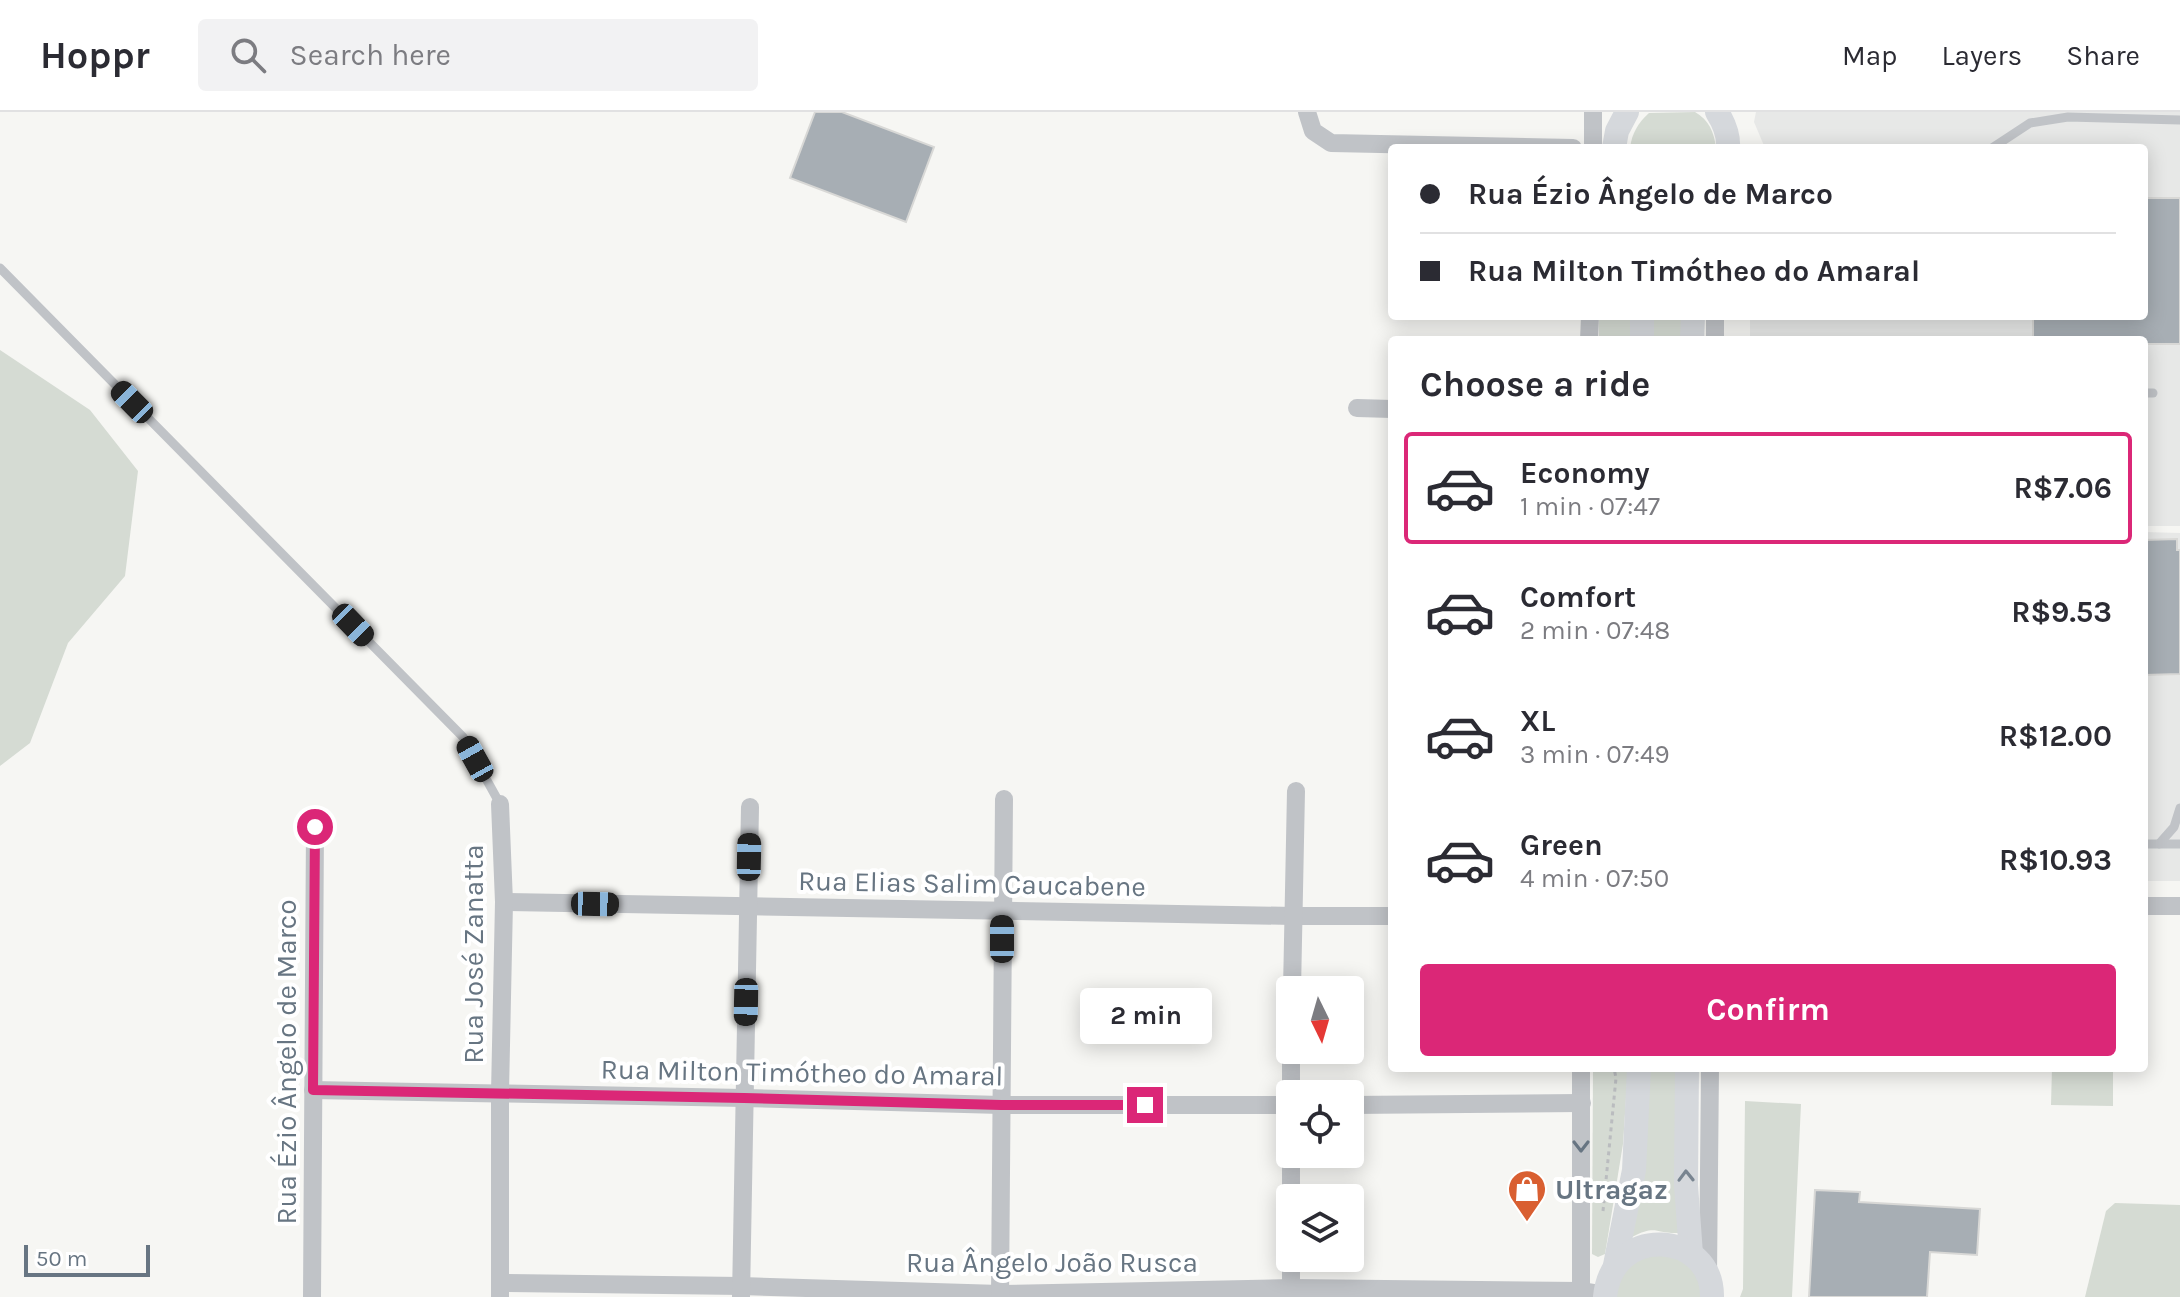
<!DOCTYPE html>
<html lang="en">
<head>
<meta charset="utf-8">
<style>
	:root { --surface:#fff; --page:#f2f2f3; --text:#2b2b33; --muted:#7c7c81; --line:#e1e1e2; --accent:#db2777 }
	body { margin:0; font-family:Karla,sans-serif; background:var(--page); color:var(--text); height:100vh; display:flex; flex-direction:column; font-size:30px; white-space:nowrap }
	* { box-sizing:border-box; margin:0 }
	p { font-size:26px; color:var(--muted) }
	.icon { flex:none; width:44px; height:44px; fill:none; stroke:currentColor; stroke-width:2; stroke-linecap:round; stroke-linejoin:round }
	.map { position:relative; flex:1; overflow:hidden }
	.panel { position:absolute; left:1388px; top:224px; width:760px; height:736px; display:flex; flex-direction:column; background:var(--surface); border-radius:8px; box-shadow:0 4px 20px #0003 }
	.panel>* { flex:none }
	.hud { position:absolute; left:1388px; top:32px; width:760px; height:176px; border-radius:8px; box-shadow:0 4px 20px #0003; display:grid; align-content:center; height:176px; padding:0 32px; background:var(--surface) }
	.needle { width:52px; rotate:175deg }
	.controls { position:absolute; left:1276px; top:864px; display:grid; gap:16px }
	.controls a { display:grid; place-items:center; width:88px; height:88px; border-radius:8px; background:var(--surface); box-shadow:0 4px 20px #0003; font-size:40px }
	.scale { position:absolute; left:24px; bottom:20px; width:126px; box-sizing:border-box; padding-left:8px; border:4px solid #677582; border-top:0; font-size:22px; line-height:28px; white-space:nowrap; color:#677582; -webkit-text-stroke:6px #fff; paint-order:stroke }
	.end { position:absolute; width:36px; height:36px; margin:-18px; border:10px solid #db2777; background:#fff; box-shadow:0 0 0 4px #fff }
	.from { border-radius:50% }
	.bubble { position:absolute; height:56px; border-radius:8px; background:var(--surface); box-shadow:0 4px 20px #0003; font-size:26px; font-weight:700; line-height:56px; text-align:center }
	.car { position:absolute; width:24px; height:48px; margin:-24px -12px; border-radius:10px; box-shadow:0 0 6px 2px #0007; background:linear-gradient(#222 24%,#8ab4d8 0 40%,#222 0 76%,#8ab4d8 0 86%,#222 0) }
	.hud b { display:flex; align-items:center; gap:28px; height:76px; font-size:30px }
	.hud b+b { border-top:2px solid var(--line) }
	.hud i { width:20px; height:20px; background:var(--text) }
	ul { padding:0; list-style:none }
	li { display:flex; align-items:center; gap:24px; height:112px; margin:0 16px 12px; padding:0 16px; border:4px solid transparent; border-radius:8px }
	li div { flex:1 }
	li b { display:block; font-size:30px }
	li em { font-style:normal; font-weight:700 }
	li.selected { border-color:var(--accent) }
	li>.icon { width:72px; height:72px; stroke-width:1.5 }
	h2 { padding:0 32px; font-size:36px; line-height:96px }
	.action { display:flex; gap:16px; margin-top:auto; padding:16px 32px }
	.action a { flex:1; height:92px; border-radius:8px; background:var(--accent); color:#fff; font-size:32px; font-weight:700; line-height:92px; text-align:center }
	header { display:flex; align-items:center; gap:48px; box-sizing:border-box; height:112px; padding:0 40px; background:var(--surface); border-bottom:2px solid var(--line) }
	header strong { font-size:38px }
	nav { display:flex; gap:44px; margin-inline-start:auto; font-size:28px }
	.search { width:560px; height:72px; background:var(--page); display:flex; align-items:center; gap:20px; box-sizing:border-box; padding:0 28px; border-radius:8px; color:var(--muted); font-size:30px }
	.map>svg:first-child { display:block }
	.built { fill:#e7e8e7 }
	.green { fill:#d5dbd3 }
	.building { fill:#a7aeb4; stroke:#d8d8d6; stroke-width:2 }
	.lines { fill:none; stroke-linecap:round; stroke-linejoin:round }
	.path { stroke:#babcbf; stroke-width:3; stroke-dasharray:4 4; stroke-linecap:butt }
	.service { stroke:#c0c3c7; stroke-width:9 }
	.minor { stroke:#c0c3c7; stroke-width:18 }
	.secondary { stroke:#d5d8dc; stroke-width:24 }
	.oneway { stroke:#677582 }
	.oneway2 { stroke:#788490 }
	.route { stroke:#db2777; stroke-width:10 }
	.labels { text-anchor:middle; stroke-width:8; stroke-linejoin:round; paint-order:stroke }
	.street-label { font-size:28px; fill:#677582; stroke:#fff }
	.poi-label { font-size:28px; font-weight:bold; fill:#677582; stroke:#fff; text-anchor:start }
</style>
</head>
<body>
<header>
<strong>Hoppr</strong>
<div class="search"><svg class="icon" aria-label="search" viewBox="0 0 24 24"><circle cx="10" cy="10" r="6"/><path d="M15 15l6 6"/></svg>Search here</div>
<nav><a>Map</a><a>Layers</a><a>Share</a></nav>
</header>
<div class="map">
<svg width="2180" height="1185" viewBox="0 0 2180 1185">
	<rect width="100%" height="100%" fill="#f6f6f3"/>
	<g class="built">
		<path d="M1756,0H2180V414H2144V228H1750V204H2144V36H1765L1754,10Z"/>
		<path d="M2144,420L2180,421V769H2144Z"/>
	</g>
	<g class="green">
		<path d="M1695,0C1709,8 1714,20 1716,36H1630C1632,21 1638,11 1649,1Z"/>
		<path d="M1599,204H1630L1631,228H1599Z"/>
		<path d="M1654,204H1683L1682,228H1654Z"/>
		<path d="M0,238L90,298L138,359L125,464L68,531L30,631L0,654Z"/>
		<path d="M1593,956H1628L1623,1032L1605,1142L1598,1145L1592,1142Z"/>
		<path d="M1648,956H1678L1679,1121C1655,1122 1657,1112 1632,1125Z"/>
		<path d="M2052,956H2113V994L2051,993Z"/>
		<path d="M1745,989L1801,992L1792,1185H1740L1743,1177Z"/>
		<path d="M2115,1091L2180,1093V1185H2085L2106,1099Z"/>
		<path d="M1649,1141L1678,1144L1699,1164L1703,1185H1614L1624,1156Z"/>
	</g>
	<g class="building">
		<path d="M815,0H842L934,35L906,110L790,66Z"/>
		<path d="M2144,86H2180V232H2144V228H2033V204H2144Z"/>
		<path d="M2177,427V438H2180V562L2144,563V428Z"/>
		<path d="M1815,1078L1860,1080L1859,1090L1980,1097L1977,1143L1930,1140L1927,1185H1809Z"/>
	</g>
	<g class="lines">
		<path class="path" d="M1603,1099L1616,966L1614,956"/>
		<g class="service">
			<path d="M1992,36L2030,11L2068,5L2180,8"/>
			<path d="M0,156L463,625L500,692"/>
			<path d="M2144,281H2153"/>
			<path d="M2144,732H2180"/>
			<path d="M2159,732L2174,715L2180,696"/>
		</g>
		<g class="minor">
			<path d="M1307,0L1313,19L1331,31L1573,36"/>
			<path d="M1593,36V0"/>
			<path d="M1715,204V228"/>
			<path d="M1589,228L1590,204"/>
			<path d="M1357,296L1392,297"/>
			<path d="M504,790L1293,804H1392"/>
			<path d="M2144,794H2180"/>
			<path d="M1292,878L1296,679"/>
			<path d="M313,978L744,986L1001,993H1290"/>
			<path d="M1291,982V938"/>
			<path d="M1350,993L1582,991"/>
			<path d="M1291,1042V1086"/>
			<path d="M1291,1146V1185"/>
			<path d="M1708,1163L1710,956"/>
			<path d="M500,1171L741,1174L1000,1182L1292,1176L1581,1179L1605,1183"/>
			<path d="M312,1185L315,715"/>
			<path d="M500,1185V981L504,790L500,692"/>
			<path d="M741,1185L750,695"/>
			<path d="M1000,1185L1004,687"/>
			<path d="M1581,1185V956"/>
		</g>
		<g class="secondary">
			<path d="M1717,0C1724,11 1729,23 1728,36"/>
			<path d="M1614,36L1617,19L1627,0"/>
			<path d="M1642,204V228"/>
			<path d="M1692,228L1693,204"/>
			<path d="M1687,956L1686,1073L1691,1142"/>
			<path d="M1615,1153L1634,1058L1639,956"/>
			<path d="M1605,1185C1612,1111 1713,1119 1712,1185"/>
		</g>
	</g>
	<defs><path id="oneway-chevron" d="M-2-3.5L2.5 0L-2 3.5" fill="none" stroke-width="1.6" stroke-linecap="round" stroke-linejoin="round" transform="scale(2)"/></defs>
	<use class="oneway" href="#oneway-chevron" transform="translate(1581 1034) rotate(90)"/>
	<use class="oneway2" href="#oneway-chevron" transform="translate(1686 1064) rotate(-91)"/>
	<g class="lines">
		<path class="route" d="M315,715L313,978L744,986L1001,993H1145"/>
	</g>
	<defs>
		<g id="shop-pin" transform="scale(2)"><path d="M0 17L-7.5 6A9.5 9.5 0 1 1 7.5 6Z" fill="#d95f31" stroke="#fff"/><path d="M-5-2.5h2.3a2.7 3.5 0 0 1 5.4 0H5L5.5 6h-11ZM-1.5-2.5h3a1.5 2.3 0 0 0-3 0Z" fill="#fff"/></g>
	</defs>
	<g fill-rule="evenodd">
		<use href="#shop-pin" x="1527" y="1077"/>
	</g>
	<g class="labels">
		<g class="street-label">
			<text transform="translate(972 771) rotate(1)" y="10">Rua Elias Salim Caucabene</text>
			<text transform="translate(473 842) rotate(-90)" y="10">Rua José Zanatta</text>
			<text transform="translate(286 950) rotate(-90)" y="10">Rua Ézio Ângelo de Marco</text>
			<text transform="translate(802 960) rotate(1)" y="10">Rua Milton Timótheo do Amaral</text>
			<text x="1052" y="1160">Rua Ângelo João Rusca</text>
		</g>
		<g class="poi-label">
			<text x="1555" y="1087">Ultragaz</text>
		</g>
	</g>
</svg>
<div class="controls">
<a><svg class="needle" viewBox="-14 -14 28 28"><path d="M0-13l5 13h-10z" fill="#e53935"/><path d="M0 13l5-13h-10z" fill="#7c7c81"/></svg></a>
<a><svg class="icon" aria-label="locate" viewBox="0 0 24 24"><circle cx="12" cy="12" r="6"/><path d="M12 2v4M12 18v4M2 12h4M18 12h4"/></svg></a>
<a><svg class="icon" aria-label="layers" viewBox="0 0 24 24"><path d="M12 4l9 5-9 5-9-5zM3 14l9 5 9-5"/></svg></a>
</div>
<div class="scale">50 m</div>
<i class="end from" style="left:315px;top:715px"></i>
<i class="end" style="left:1145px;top:993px"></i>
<div class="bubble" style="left:1080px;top:876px;width:132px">2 min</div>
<i class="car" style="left:132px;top:290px;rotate:315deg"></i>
<i class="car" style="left:353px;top:513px;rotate:136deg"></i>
<i class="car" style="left:475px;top:647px;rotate:331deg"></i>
<i class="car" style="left:749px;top:745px;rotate:1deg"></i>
<i class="car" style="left:595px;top:792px;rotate:91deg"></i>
<i class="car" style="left:1002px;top:827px;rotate:0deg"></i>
<i class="car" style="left:746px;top:890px;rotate:181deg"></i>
<div class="hud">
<b><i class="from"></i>Rua Ézio Ângelo de Marco</b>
<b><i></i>Rua Milton Timótheo do Amaral</b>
</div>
<section class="panel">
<h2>Choose a ride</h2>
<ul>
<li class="selected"><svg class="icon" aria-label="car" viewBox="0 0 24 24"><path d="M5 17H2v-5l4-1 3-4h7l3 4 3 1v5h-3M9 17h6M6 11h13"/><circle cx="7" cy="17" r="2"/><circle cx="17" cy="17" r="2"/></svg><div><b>Economy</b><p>1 min · 07:47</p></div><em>R$7.06</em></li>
<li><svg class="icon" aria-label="car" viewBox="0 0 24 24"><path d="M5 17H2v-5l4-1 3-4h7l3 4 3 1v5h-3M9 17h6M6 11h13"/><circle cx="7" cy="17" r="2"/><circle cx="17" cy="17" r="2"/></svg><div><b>Comfort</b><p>2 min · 07:48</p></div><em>R$9.53</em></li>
<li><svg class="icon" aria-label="car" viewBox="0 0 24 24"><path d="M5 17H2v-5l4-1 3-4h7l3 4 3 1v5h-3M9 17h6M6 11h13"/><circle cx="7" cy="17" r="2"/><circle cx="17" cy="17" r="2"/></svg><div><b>XL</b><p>3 min · 07:49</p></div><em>R$12.00</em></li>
<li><svg class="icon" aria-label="car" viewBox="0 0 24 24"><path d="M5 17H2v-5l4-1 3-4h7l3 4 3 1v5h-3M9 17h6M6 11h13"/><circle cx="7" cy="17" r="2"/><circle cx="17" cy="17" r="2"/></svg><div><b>Green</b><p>4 min · 07:50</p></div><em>R$10.93</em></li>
</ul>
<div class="action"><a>Confirm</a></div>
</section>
</div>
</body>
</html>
